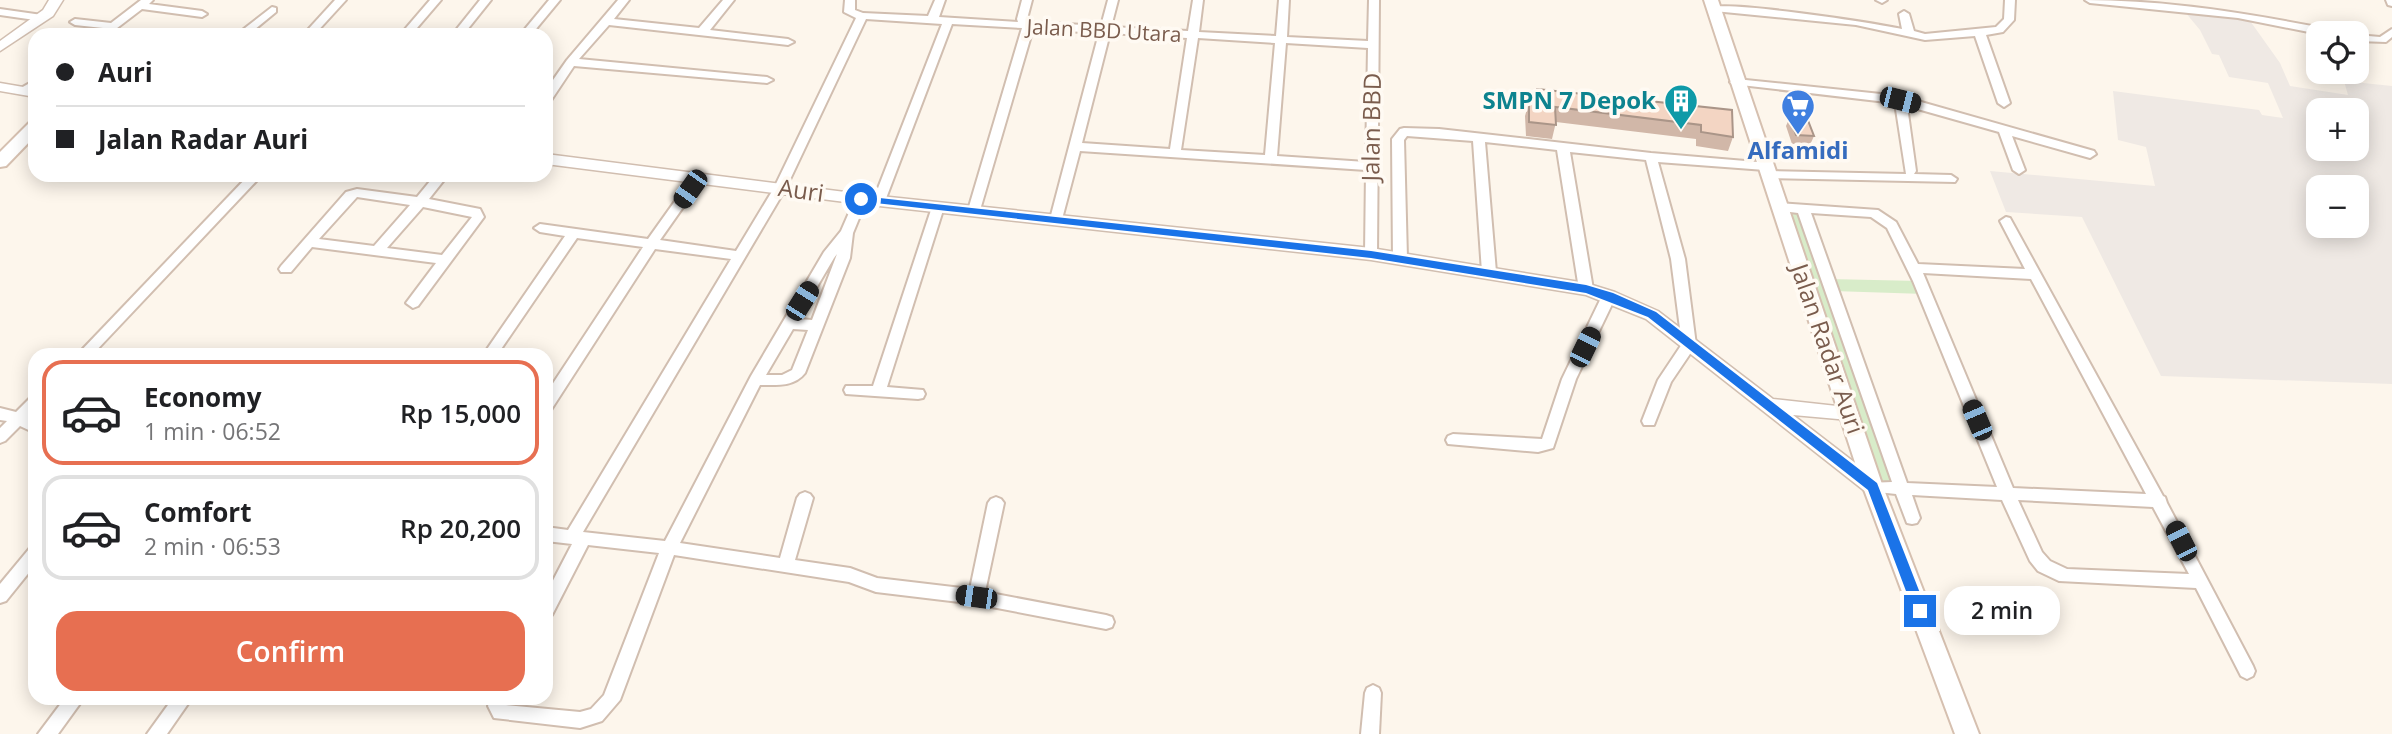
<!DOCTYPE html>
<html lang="en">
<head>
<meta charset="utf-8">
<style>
	:root { --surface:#fff; --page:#f2f2f2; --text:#202124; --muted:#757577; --line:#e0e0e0; --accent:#e76f51 }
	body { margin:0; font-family:"Open Sans",sans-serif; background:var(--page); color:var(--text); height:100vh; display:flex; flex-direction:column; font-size:26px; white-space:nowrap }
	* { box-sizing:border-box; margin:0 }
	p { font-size:23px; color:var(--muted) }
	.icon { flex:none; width:38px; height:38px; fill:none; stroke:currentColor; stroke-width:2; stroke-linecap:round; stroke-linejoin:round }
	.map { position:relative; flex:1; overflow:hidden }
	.panel { position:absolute; left:28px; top:348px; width:525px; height:357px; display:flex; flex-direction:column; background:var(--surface); border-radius:21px; box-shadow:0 4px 18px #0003 }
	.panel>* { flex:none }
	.banner { position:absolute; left:28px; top:28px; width:525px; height:154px; border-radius:21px; box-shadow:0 4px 18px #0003; display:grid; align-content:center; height:154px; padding:0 28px; background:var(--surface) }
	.controls { position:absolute; left:2306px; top:21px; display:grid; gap:14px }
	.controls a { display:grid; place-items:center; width:63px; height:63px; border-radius:14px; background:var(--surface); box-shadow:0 4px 18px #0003; font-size:35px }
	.end { position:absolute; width:32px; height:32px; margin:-16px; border:9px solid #1a73e8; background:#fff; box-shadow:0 0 0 4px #fff }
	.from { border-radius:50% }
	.bubble { position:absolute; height:49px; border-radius:21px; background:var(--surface); box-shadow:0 4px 18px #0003; font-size:23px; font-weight:600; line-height:49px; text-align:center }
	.car { position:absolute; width:21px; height:42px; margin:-21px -10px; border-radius:9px; box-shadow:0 0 5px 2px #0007; background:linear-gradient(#222 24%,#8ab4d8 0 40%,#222 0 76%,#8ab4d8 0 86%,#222 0) }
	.banner b { display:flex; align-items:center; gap:24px; height:66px; font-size:26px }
	.banner b+b { border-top:2px solid var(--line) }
	.banner i { width:18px; height:18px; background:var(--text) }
	ul { padding:12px 0 0; list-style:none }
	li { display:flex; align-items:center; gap:21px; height:105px; margin:0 14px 10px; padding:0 14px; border:4px solid var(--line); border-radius:21px }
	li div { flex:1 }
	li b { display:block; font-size:26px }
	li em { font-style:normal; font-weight:600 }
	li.current { border-color:var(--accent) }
	li>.icon { width:63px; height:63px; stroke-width:1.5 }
	.primary-button { display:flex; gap:14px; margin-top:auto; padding:14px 28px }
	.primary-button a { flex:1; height:80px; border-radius:21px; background:var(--accent); color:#fff; font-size:28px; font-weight:600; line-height:80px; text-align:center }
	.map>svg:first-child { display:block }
	.industrial { fill:#efe9e4; fill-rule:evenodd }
	.green { fill:#d8ecc9 }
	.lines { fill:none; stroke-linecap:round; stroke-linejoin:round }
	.minor-casing { stroke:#d1beb0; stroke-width:4 }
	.tertiary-casing { stroke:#d1beb0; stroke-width:3 }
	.secondary-casing { stroke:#d6c0b0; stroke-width:4 }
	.minor { fill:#fff; fill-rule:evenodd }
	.tertiary { fill:#fff; fill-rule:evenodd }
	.secondary { fill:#fff; fill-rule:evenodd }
	.wall { fill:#d1b7a8 }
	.building { fill:#f3d5c3; stroke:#aa9588; stroke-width:2 }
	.route { fill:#1a73e8 }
	.labels { text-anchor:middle; stroke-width:7; stroke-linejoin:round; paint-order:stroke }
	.far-street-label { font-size:21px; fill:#7a5c4d; stroke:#fffaf3 }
	.culture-label { font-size:24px; font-weight:bold; fill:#0d838f; stroke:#fffaf3; text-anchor:end }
	.street-label { font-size:24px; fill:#7a5c4d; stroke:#fffaf3 }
	.shop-label { font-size:24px; font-weight:bold; fill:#366cbe; stroke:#fffaf3 }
</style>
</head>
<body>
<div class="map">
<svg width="2392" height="734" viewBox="0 0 2392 734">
	<rect width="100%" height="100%" fill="#fdf6ec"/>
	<path class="industrial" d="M2185,12L2248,18L2280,63L2290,86L2348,95L2344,81L2392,86V384L2161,376L2082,217L2006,212L1990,171L2155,186L2146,147L2118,140L2113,91L2259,110L2262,115L2283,118L2268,83L2229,77L2219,55L2212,54L2200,30ZM2319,110H2357V149H2319ZM2319,187H2357V226H2319Z"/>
	<path class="green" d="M1778,207L1803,208L1828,279L1920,281L1925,294L1833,291L1902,489L1873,487Z"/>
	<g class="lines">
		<g class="minor-casing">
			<g id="minor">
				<path d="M141,0H153L149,4L202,11L207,14L202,17L142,9L108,35H96L103,28L75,25L70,22L75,19L111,23Z"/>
				<path d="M335,0H346L314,35H303Z"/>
				<path d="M430,0H441L411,35H400Z"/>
				<path d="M480,0H491L463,35H452Z"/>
				<path d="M549,0H560L531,35H520Z"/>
				<path d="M618,0H629L614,19L699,28L723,0H734L710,30L788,39L794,42L788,45L609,25L579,59L767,77L773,80L767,83L574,66L550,102L546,103V90L567,60Z"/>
				<path d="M845,0H855V10L863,13L928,16L935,0H945L939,17L1018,22L1017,19L1022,0H1032L1027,19L1030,22L1101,26L1108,0H1118L1111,27L1188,31L1193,0H1203L1199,32L1276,36L1279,0H1289L1287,37L1368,41L1369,0H1379L1377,254L1371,259L1365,254L1366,170L1080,151L1062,219L1056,223L1052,222L1050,219L1099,33L1033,29L980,210L974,214L968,210L1022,28L952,24L885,201L879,205L875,204L873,201L942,24L866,19L786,188L583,532L665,541L751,376L824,252L841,231L855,199L861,195L867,199L853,233L850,258L805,373C794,387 777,385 760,385L680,543L780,558L797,498L800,494L805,492L810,494L813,498L795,560L850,568L877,578L970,589L988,503L991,499L996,497L1001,499L1004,503L985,592L1106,615L1112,617L1114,622L1112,627L1106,629L976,604L876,592L849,582L674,555L620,700L602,721L580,728L494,718L488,706L491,698H508L506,705L580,712L591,709L604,695L659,553L588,545L552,615L546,617V594L572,544L546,541V527L568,530L731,259L655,249L551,410L546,412V394L643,247L577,238L497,355H483L565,236L540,232L534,228L540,224L648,239L695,173L699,172L705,176L660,240L736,251L774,188L856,18L844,12ZM1110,33L1187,38L1170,149L1082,143ZM1198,38L1275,43L1265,155L1181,150ZM1286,43L1368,48L1366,162L1277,156ZM837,254L812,320L798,319L834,258ZM793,329L808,330L792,370L782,375H766Z"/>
				<path d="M1876,0H1887L1882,3Z"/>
				<path d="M2005,0H2015L2014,20L2003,32L1986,35L2010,103L2004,107L1998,103L1975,36L1925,40L1856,25L1714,11L1709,8C1726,0 1874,23 1902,29L1899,14L1904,11L1909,14L1914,31L1925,34L1996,27L2004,19Z"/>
				<path d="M2085,0C2169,0 2251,14 2333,30L2338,33L2319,34L2238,18L2090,3Z"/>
				<path d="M2386,0H2392V6L2388,5Z"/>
				<path d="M272,7L276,8V12L248,35H236Z"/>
				<path d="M0,9L42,15L47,18L42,21L0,15Z"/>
				<path d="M2392,29V37L2386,42L2357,41V35L2380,37Z"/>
				<path d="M1736,79L1900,96L2094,151L2096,154L2090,158L2012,136L2025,170L2019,174L2013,170L1999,132L1907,106L1916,171L1914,174L1951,175L1957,179L1955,182L1767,178L1761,174L1763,171L1906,174L1895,103L1732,84L1730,82Z"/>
				<path d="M35,80V89L29,94H21V88Z"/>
				<path d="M1404,128L1439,129L1651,153L1769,163L1771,166L1765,170L1658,162L1685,259L1696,345L1671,382L1654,425H1644L1642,421L1658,380L1682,344L1671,259L1646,160L1570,152L1593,289L1586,294L1579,289L1557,150L1485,142L1496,272L1489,277L1482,272L1473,141L1407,136L1404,140L1407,258L1400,263L1395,261L1393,258L1392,139L1400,129Z"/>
				<path d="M249,175H262L92,355H77Z"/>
				<path d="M435,175H448L429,199L480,209L484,217L418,306L413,308L406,303L436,263L312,247L291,272H281L279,269L281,266L346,192L357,189L417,197ZM357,197L410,205L374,246L319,239ZM423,207L472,217L442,255L387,248Z"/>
				<path d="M938,203L944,207L887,387L923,390L925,394L923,398L918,399L846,394L844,390L846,386H873L932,207Z"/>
				<path d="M1778,203L1878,210L1896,222L1918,264L2025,269L2000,221L2006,217L2010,218L2163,496L2165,497L2167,503L2253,666L2255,671L2253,676L2247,679L2241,676L2196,588L2059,581L2038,571L2030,561L2002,500L1912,495L1920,518L1917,523L1912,524L1907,523L1896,494L1868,491L1865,487L1868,483L1892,482L1798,213L1774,210L1772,207ZM1811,213L1871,217L1887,228L1913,281L1997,487L1907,483ZM1923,273L2031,279L2146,494L2013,488ZM2018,500L2153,507L2189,574L2067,569L2050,561L2042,552Z"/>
				<path d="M1609,291L1616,296L1576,379L1553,448L1538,452L1448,444L1446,440L1448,436L1453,434L1542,439L1562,379L1602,296Z"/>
				<path d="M35,396V411L29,417L35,420V433L20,426L5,441L0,443V428L7,421L0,420V408L16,412L30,398Z"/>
				<path d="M35,547V565L6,601L0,603V584L29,549Z"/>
				<path d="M1373,685L1379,688L1381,693L1379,734H1361L1365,693L1367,688Z"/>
				<path d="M65,698H84L58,734H38Z"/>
				<path d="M173,698H192L167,734H147Z"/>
			</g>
		</g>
		<g class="tertiary-casing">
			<g id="tertiary">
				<path d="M49,0H63L53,16L0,51V41L43,10Z"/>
				<path d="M0,83L35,89V97L0,91Z"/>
				<path d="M546,154L861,194L1371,248L1586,283L1615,292L1658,311L1773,399L1855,408L1858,413L1855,418L1849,420L1793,415L1880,482L1882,487L1880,492L1873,495L1866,492L1646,319L1586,295L1371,260L861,204L546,164Z"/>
			</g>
		</g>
		<g class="secondary-casing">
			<g id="secondary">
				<path d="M1704,0H1718L1883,487L1979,734H1955L1863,487Z"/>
				<path d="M35,122V136L6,166L0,167V152L29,123Z"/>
			</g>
		</g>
		<use href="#minor" class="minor"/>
		<use href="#tertiary" class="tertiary"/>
		<use href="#secondary" class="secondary"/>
	</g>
	<g class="wall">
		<path d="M1537,89L1732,110L1733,137L1728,151L1696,146V139L1556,122L1552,139L1526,136L1525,116L1529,102L1534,103Z"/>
		<path d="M1790,117L1814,136L1810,145L1792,144L1786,126Z"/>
	</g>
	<g class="building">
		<path d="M1537,89L1732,110L1733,137L1701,132V125L1555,107L1556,125L1529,122V102L1537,103Z"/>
		<path d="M1790,117L1807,118L1814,136L1796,135Z"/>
	</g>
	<path class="route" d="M861,196L1371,251L1586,285L1613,293L1656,312L1877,483L1927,611L1925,615H1915L1868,490L1648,317L1586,293L1371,258L857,201V197Z"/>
	<defs>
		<g id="building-pin" transform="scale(1.75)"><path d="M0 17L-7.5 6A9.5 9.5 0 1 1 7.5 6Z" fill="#0f9aa8" stroke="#fffaf3"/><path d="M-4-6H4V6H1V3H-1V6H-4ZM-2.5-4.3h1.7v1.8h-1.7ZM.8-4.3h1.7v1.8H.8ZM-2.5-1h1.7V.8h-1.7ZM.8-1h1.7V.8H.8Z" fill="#fff"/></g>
		<g id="supermarket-pin" transform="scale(1.75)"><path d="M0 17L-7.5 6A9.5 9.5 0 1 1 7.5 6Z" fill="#3f7fe0" stroke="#fffaf3"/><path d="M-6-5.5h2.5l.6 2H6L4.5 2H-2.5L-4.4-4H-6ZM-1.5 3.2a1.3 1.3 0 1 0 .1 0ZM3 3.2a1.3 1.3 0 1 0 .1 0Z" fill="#fff"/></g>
	</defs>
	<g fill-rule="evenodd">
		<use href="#building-pin" x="1681" y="101"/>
		<use href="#supermarket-pin" x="1798" y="106"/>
	</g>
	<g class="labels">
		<g class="far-street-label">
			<text transform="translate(1104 31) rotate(3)" y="7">Jalan BBD Utara</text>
		</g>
		<g class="culture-label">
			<text x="1656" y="109">SMPN 7 Depok</text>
		</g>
		<g class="street-label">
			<text transform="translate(1372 127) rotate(-89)" y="8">Jalan BBD</text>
			<text transform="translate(801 191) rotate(8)" y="8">Auri</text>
			<text transform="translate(1827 349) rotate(71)" y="8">Jalan Radar Auri</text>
		</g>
		<g class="shop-label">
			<text x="1798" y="159">Alfamidi</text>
		</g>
	</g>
</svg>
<div class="controls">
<a><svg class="icon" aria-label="locate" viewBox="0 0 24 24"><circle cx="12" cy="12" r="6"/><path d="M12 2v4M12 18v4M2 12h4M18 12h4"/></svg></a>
<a>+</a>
<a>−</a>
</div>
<i class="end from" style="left:861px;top:199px"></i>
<i class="end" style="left:1920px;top:611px"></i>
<div class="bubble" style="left:1944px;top:586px;width:116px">2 min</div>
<i class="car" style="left:1900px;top:100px;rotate:104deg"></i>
<i class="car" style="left:690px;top:189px;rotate:215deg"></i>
<i class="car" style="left:802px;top:301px;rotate:32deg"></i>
<i class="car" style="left:1585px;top:347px;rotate:26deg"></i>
<i class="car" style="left:1977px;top:420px;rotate:337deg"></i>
<i class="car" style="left:2181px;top:541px;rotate:333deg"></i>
<i class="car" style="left:976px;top:597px;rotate:278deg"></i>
<div class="banner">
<b><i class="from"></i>Auri</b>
<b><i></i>Jalan Radar Auri</b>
</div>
<section class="panel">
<ul>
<li class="current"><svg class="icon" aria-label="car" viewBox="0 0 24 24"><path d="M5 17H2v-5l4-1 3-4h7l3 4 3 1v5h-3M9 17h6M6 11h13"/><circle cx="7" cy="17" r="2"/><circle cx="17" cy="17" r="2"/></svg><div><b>Economy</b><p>1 min · 06:52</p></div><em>Rp 15,000</em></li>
<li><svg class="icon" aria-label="car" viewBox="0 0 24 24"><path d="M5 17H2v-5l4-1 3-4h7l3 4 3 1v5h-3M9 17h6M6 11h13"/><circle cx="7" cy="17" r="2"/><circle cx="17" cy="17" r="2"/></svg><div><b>Comfort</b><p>2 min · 06:53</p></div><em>Rp 20,200</em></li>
</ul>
<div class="primary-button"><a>Confirm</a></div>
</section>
</div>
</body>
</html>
